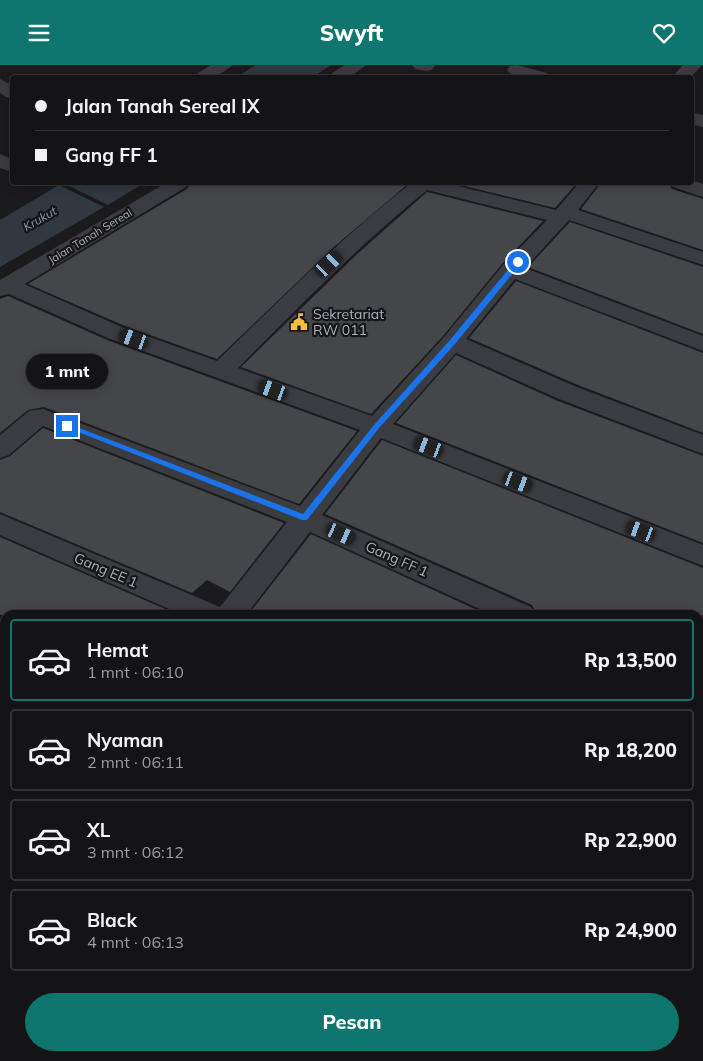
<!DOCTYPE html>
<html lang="id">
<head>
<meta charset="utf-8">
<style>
	:root { --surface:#141416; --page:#212123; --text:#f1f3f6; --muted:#9d9ea1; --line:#333335; --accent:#0f766e }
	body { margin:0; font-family:Mulish,sans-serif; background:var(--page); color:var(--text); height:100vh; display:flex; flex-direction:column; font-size:19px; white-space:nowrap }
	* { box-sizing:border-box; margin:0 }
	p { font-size:16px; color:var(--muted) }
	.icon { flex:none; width:28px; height:28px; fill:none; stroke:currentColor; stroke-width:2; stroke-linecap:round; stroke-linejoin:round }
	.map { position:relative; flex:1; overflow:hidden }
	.details { position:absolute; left:0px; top:545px; width:704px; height:451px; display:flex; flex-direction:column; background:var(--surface); border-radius:15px 15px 0 0; box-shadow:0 2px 12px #0003,0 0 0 1px var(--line) }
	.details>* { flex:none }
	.top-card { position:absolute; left:10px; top:10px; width:684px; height:110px; border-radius:5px; box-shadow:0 2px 12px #0003,0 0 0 1px var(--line); display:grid; align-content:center; height:110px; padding:0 25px; background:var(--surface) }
	.end { position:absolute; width:22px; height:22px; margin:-11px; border:6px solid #1a73e8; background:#fff; box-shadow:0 0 0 2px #fff }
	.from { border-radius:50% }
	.bubble { position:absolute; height:35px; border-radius:18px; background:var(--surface); box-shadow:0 2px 12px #0003,0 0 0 1px var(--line); font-size:16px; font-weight:800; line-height:35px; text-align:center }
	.car { position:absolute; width:15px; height:30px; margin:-15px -8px; border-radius:6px; box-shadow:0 0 4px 1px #0007; background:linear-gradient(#222 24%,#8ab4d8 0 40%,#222 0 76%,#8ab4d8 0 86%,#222 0) }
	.top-card b { display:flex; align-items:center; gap:18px; height:48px; font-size:19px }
	.top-card b+b { border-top:1px solid var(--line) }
	.top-card i { width:12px; height:12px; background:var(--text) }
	ul { padding:9px 0 0; list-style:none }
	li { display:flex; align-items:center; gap:15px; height:82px; margin:0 10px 8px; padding:0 15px; border:2px solid var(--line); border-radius:5px }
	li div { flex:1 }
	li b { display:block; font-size:19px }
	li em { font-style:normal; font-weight:800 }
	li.on { border-color:var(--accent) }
	li>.icon { width:45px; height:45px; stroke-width:1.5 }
	.button { display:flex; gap:10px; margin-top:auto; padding:10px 25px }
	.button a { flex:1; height:58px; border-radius:30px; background:var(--accent); color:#fff; font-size:20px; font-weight:800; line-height:58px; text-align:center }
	header { display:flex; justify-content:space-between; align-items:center; height:65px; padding:0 25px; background:var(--accent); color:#fff; font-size:22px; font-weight:800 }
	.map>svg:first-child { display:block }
	.water { fill:#303941 }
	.building { fill:#45464a }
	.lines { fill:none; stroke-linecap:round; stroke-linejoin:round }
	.minor { fill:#3b3c42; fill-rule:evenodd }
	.tertiary { fill:#3b3c42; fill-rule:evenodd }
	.route { fill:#1a73e8 }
	.labels { text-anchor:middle; stroke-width:4.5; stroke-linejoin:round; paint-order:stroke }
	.far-street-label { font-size:11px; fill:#adb1bc; stroke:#161518 }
	.far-water-label { font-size:12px; font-style:italic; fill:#859cb6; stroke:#161518 }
	.poi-label { font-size:14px; fill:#adb1bc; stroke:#161518; text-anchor:start }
	.street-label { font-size:14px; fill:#adb1bc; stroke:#161518 }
</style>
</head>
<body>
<header><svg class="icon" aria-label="menu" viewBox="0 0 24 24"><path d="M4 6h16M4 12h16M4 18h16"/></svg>Swyft<svg class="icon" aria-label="heart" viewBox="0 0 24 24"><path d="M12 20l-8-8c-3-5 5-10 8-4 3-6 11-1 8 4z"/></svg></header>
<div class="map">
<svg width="703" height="996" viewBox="0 0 703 996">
	<rect width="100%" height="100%" fill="#1b1b1d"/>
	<g class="water">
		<path d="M256,0H331L313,12H237Z"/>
		<path d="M63,118H144L108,140Z"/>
		<path d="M59,120L104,142L0,202V155Z"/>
	</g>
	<g class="building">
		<path d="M191,118H409L335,181L217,294L125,261L28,219L187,124Z"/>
		<path d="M452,118H577L555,143Z"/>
		<path d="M601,118H668L672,124L703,134V185L581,144Z"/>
		<path d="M427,127L543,156L502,199L443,271L371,349L241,302L355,191Z"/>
		<path d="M570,157L703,202V269L528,202Z"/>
		<path d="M516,216L703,288V368L578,320L469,273Z"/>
		<path d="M8,231L107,275L357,366L299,439L44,342L28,345L0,368V234Z"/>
		<path d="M456,290L558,336L703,391V478L396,358Z"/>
		<path d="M43,363L284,458L230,527L207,515L192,528L0,447V395L10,391Z"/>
		<path d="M382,375L703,503V550H537L532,540L325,449Z"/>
		<path d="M311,469L488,550H248Z"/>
		<path d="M0,472L172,547L169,550H0Z"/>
	</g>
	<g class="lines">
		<g class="minor">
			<path d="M211,0H233L216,12H195L198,8Z"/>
			<path d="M412,0H434L435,1L432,5L426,6L415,4Z"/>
			<path d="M517,0L547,8L550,12C539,13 515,16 507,5L510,1Z"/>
			<path d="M683,0H702L691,12H672Z"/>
			<path d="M0,14L12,20V33L6,32L0,28Z"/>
			<path d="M691,47L703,50V62L691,59Z"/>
			<path d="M0,89L12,94V107L0,103Z"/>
			<path d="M691,115L703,119V132L673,122L670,118H691Z"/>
			<path d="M411,118H446L556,145L579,118H599L578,145L703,187V200L569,155L525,203L703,271V286L515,214L466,274L577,322L703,370V389L559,334L456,288L393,359L703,480V501L381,373L322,450L531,542L535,550H493L310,467L246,550H183L0,470V449L220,542L287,457L43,361L9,390L0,393V370L29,346L43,344L300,441L360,365L108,273L0,225V215L7,213L15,215L124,263L217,296C280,235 342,172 411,118ZM427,125L547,155L503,200L444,272L372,351L238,303C299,242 359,180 427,125Z"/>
			<path d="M699,617L703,619V645L699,643Z"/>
			<path d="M0,618L5,620V646L0,644Z"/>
			<path d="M699,779L703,780V811L699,810Z"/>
			<path d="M5,785V821L0,823V787Z"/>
			<path d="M0,826L5,828V861L0,859Z"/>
			<path d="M703,849V889L699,891V851Z"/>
			<path d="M71,991H109L108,996H69Z"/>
			<path d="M226,991H268L270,996H227Z"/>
			<path d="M620,991H658L657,996H618Z"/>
		</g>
		<g class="tertiary">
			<path d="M345,0H366L350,12H329L332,8Z"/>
			<path d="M166,118H189L186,122L8,229L0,231V215Z"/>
		</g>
	</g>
	<path class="route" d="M516,195L522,197L455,279L379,363L307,455H302L63,361L69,359L303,449L374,360L450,275Z"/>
	<defs>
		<g id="civic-bare" transform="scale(1.35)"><path d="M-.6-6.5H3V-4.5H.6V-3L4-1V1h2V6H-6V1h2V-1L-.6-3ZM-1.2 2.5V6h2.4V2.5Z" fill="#f1c03e" stroke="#161518" stroke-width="2.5" paint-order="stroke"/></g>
	</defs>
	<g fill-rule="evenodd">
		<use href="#civic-bare" x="299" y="257"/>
	</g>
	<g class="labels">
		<g class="far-street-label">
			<text transform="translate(90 171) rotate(-31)" y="4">Jalan Tanah Sereal</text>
		</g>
		<g class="far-water-label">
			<text transform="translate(40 154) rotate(-30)" y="4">Krukut</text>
		</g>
		<g class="poi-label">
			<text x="313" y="254">Sekretariat<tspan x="313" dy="16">RW 011</tspan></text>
		</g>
		<g class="street-label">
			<text transform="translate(397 494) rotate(24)" y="5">Gang FF 1</text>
			<text transform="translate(106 505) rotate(23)" y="5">Gang EE 1</text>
		</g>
	</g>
</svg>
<i class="end from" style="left:518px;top:197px"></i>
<i class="end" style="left:67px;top:361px"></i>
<div class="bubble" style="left:26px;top:289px;width:82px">1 mnt</div>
<i class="car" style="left:329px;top:199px;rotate:47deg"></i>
<i class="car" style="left:134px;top:274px;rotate:290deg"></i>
<i class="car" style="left:273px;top:325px;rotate:290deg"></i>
<i class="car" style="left:429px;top:382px;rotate:291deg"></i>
<i class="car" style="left:518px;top:417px;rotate:111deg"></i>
<i class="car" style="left:641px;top:466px;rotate:291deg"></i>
<i class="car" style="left:341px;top:469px;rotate:114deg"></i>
<div class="top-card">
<b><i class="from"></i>Jalan Tanah Sereal IX</b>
<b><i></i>Gang FF 1</b>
</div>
<section class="details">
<ul>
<li class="on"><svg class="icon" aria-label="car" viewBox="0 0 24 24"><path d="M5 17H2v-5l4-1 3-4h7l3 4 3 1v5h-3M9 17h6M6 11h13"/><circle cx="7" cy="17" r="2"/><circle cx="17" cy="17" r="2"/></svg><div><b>Hemat</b><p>1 mnt · 06:10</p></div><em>Rp 13,500</em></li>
<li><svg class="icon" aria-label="car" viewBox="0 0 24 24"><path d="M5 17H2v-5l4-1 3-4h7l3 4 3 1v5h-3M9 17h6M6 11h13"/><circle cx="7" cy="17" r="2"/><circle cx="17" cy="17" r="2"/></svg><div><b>Nyaman</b><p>2 mnt · 06:11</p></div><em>Rp 18,200</em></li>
<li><svg class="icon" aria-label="car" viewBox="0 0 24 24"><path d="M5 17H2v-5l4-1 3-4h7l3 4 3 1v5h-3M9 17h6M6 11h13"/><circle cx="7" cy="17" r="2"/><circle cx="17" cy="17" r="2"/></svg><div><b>XL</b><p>3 mnt · 06:12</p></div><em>Rp 22,900</em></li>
<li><svg class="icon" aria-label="car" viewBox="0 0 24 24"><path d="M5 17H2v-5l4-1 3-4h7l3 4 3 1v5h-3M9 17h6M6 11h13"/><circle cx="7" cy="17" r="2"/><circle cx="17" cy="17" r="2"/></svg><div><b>Black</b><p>4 mnt · 06:13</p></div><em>Rp 24,900</em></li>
</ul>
<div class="button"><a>Pesan</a></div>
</section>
</div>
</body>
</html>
